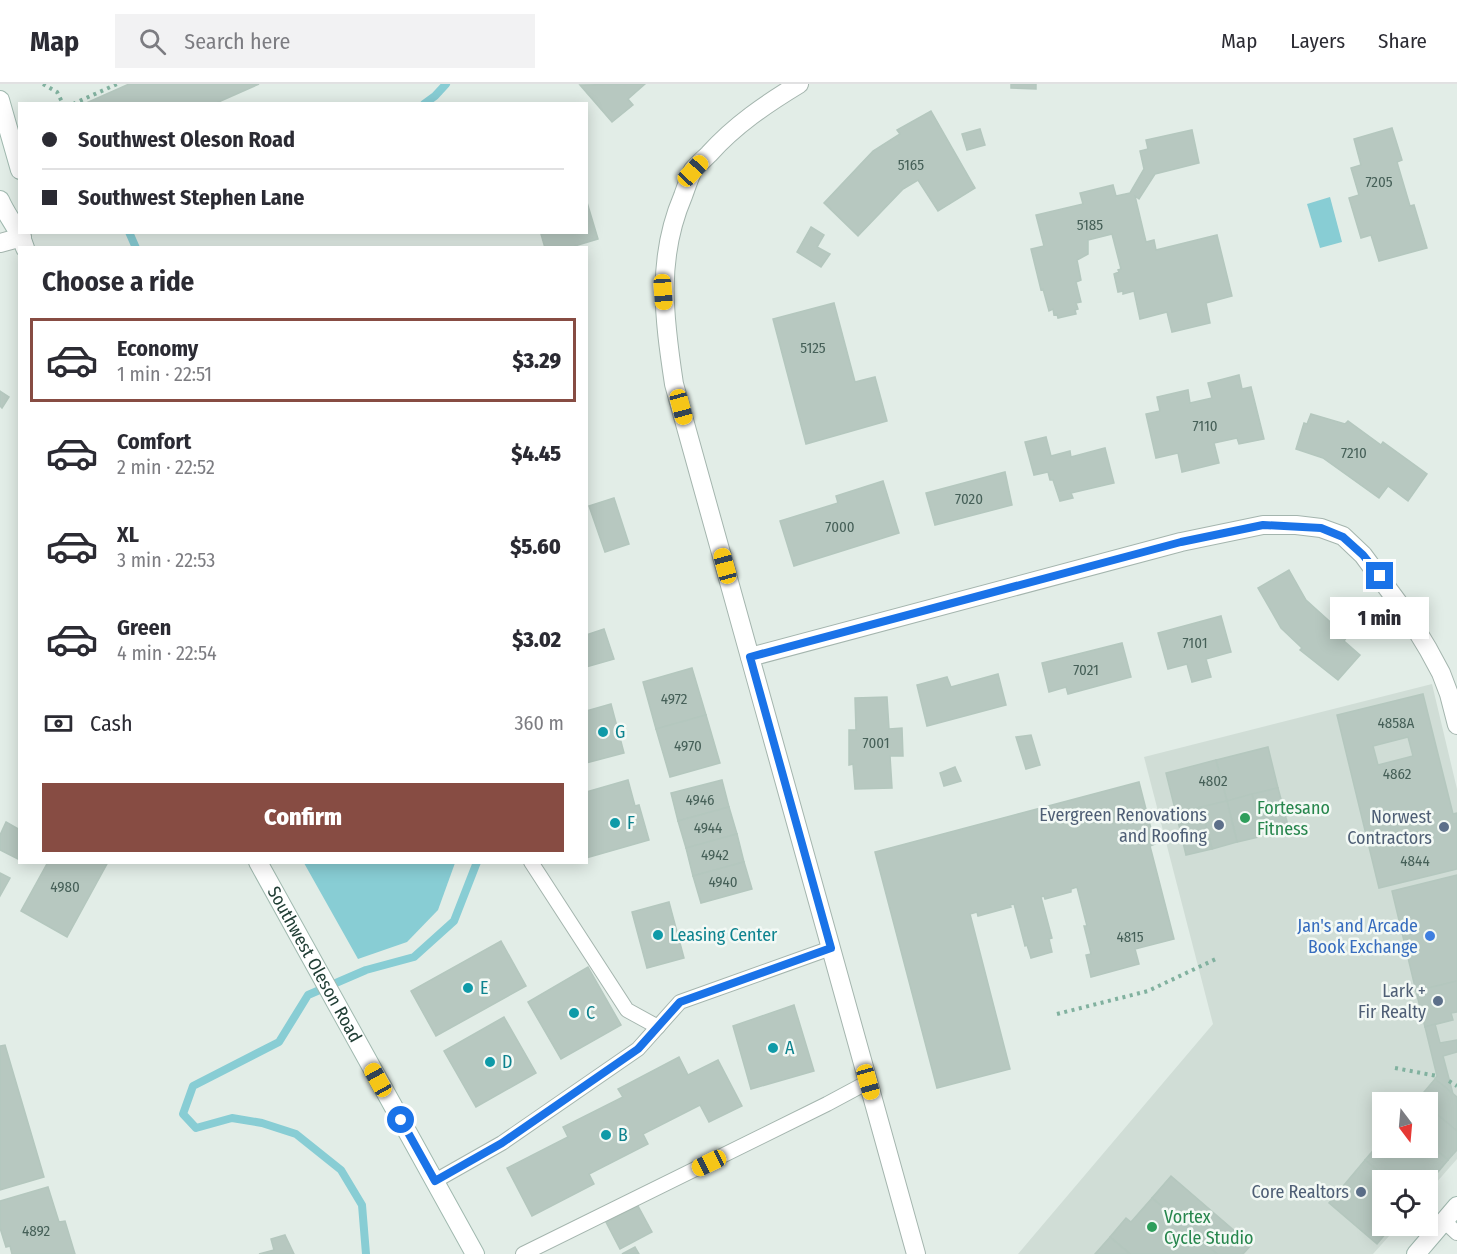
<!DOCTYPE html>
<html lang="en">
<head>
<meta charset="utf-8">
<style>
	:root { --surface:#fff; --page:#f2f2f3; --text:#2b2b33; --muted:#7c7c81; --line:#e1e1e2; --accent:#874c43 }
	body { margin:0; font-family:"Fira Sans Condensed",sans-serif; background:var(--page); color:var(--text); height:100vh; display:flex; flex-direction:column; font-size:22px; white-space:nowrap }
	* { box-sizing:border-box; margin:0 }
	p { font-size:20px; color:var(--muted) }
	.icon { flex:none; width:33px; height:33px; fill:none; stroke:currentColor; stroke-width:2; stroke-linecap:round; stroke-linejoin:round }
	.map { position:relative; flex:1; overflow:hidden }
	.details { position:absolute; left:18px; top:162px; width:570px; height:618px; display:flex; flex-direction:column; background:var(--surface); border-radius:0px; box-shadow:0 3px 15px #0003 }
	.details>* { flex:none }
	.hud { position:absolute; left:18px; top:18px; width:570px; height:132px; border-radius:0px; box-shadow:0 3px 15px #0003; display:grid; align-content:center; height:132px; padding:0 24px; background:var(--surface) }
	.needle { width:39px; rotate:164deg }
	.fabs { position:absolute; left:1372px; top:1008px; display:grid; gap:12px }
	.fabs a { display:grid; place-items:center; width:66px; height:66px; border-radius:0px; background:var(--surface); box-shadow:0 3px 15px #0003; font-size:30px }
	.end { position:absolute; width:27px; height:27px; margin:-14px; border:8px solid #1a73e8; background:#fff; box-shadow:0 0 0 3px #fff }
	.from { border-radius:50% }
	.bubble { position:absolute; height:42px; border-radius:0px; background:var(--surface); box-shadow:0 3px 15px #0003; font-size:20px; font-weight:800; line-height:42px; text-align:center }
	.car { position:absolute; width:18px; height:36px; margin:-18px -9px; border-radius:8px; box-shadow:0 0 4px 2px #0007; background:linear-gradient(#f5c518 24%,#345 0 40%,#f5c518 0 76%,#345 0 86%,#f5c518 0) }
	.hud b { display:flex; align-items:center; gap:21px; height:57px; font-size:22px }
	.hud b+b { border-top:2px solid var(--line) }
	.hud i { width:15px; height:15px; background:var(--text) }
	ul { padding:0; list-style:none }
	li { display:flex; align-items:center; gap:18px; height:84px; margin:0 12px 9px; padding:0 12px; border:3px solid transparent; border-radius:0px }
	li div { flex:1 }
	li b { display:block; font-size:22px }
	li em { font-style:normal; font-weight:800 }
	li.active { border-color:var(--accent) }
	li>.icon { width:54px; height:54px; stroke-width:1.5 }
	h2 { padding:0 24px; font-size:27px; line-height:72px }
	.pay { display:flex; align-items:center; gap:15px; height:66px; padding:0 24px; font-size:22px }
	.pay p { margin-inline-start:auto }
	.primary-button { display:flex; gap:12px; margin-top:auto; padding:12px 24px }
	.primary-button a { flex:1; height:69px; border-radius:0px; background:var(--accent); color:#fff; font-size:24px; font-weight:800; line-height:69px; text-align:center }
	header { display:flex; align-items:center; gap:36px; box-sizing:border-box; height:84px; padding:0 30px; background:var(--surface); border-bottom:2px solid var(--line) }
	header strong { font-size:28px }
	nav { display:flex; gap:33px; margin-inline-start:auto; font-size:21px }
	.search { width:420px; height:54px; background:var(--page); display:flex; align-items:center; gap:15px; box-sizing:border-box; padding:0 21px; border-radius:0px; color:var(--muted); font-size:22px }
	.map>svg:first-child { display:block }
	.built { fill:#d0ddd6; fill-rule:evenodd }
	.water { fill:#88cdd4 }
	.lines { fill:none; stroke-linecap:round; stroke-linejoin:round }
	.stream { stroke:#88cdd4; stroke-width:8 }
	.building { fill:#b7c8c0; stroke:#b4c7be; stroke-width:1.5; fill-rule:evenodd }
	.service-casing { stroke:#a4b5ae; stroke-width:16 }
	.minor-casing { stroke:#a4b5ae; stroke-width:20 }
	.secondary-casing { stroke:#a0b9af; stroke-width:20 }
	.path { stroke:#81b19f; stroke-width:4; stroke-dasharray:3 4.5; stroke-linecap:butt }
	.service { stroke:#fff; stroke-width:14 }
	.minor { stroke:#fff; stroke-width:18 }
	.secondary { stroke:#fff; stroke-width:18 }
	.route { stroke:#1a73e8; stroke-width:8 }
	.culture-dot { fill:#0f9aa8; stroke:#f3f9f5; stroke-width:2 }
	.leisure-dot { fill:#2e9e5b; stroke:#f3f9f5; stroke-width:2 }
	.service-dot { fill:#5c6f8a; stroke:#f3f9f5; stroke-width:2 }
	.shop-dot { fill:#3f7fe0; stroke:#f3f9f5; stroke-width:2 }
	.labels { text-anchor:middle; stroke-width:5; stroke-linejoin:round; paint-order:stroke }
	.number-label { font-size:15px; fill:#466058 }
	.culture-label { font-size:18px; fill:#0d838f; stroke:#f3f9f5; text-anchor:start }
	.leisure-label { font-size:18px; fill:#27864d; stroke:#f3f9f5; text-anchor:start }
	.service-label { font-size:18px; fill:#4e5e75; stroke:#f3f9f5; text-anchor:end }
	.shop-label { font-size:18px; fill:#366cbe; stroke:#f3f9f5; text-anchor:end }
	.street-label { font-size:18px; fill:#213e35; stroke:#f3f9f5 }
</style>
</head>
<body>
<header>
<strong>Map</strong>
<div class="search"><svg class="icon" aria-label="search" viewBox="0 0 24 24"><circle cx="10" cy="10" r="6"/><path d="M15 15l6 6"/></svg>Search here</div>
<nav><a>Map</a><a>Layers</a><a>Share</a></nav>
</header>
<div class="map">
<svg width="1457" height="1170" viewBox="0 0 1457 1170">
	<rect width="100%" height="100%" fill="#e2ede7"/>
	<path class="built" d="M1432,600L1457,705V1075L1428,1108V1096H1383V1142H1398L1373,1170H1018L1213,940L1144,673ZM1383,1018H1428V1064H1383Z"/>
	<g class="water">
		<path d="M1330,113L1342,158L1320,164L1307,120Z"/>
		<path d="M304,779H455L438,826L407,858L358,875Z"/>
	</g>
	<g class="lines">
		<g class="stream">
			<path d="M424,20L435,12L446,0"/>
			<path d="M129,148L136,164"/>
			<path d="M366,1170L362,1121L341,1086L296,1050L262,1039L232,1034L196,1044L183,1030L193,1002L279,958L308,911L366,886L414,873L454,837L477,778"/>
		</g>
	</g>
	<g class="building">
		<path d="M129,0H259L214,20H84Z"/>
		<path d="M645,0L628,15L633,21L612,38L580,1Z"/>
		<path d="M1011,0H1036V5L1011,4Z"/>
		<path d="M931,27L975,104L938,127L918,96L903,105L858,152L824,119L873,67L900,50L897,46Z"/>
		<path d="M1392,44L1402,76L1397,78L1410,122L1414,121L1427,164L1379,177L1371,151L1361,154L1349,114L1359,111L1351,84L1361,81L1354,55Z"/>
		<path d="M980,45L985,61L967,66L962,50Z"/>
		<path d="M1192,46L1199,79L1155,90L1139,115L1135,112L1146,158L1154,156L1156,166L1217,151L1232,212L1206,219L1210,239L1172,248L1167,228L1140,235L1134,207L1123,210V207L1118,208L1114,190L1119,188L1118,186L1121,185L1112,150L1088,156V170L1077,176L1081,196L1076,198L1081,218L1076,219L1078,225L1075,226L1076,230L1058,234L1057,230L1054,231L1053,225L1049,227L1043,205L1041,206L1031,165L1044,162L1036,131L1083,120L1080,109L1113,101L1116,112L1130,109L1144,85L1140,67L1148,65L1146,56Z"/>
		<path d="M586,115L598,155L568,164H545L541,150L548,148H586Z"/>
		<path d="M811,143L824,151L817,163L830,170L821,183L797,168Z"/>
		<path d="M834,219L855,298L875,293L887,337L806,360L773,235Z"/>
		<path d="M1239,291L1242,305L1251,303L1264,355L1239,360L1237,354L1214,359L1219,379L1182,388L1178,369L1156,374L1146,330L1160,327L1157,313L1188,306L1190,319L1212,314L1208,299Z"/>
		<path d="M0,307L9,313L2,324L0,322Z"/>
		<path d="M1311,330L1345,340L1348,337L1381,361L1383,358L1427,390L1408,417L1388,402L1379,414L1323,374L1296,365L1304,339L1307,340Z"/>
		<path d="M1046,353L1051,372L1070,367L1071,373L1105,364L1114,399L1071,409L1073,414L1060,417L1053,396H1050L1048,388L1034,391L1025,358Z"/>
		<path d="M1005,388L1012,421L935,441L926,409Z"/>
		<path d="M883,397L899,449L794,482L780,437L838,419L836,412Z"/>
		<path d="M614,414L629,460L605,468L589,422Z"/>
		<path d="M1289,486L1306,516L1347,553L1344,557L1360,571L1338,596L1300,566L1302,564L1281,544L1258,504Z"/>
		<path d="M1221,532L1231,568L1206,575L1211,593L1192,598L1187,580L1168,585L1158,549Z"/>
		<path d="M604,545L614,575L586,583V551Z"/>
		<path d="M1122,559L1131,593L1068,610L1066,603L1049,608L1042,579Z"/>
		<path d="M692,584L706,631L656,645L643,598Z"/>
		<path d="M998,590L1006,621L927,642L917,601L947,593L951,603Z"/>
		<path d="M1423,610L1453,730L1457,729V785L1379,804L1337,631ZM1408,653L1413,672L1378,681L1373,662Z"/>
		<path d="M887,613L889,645L902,644L903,672H890L892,704L855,705L853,680L849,681V646H856L855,614Z"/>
		<path d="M611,620L624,669L586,679V627Z"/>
		<path d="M706,631L720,679L670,693L656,645Z"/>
		<path d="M1031,651L1040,681L1026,685L1016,653Z"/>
		<path d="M1268,663L1278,704L1227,717L1216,676Z"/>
		<path d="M1216,676L1227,717L1176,729L1166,689Z"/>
		<path d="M955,683L961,697L944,702L940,689Z"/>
		<path d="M628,696L635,722L639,721L649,756L586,774V708Z"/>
		<path d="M722,696L729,723L678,737L671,709Z"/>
		<path d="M1139,698L1155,760L1150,762L1174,855L1135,865L1139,880L1091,893L1086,871L1091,870L1084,842H1087L1077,803L1071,805V808L1045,815L1044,812L1041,813L1052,854L1049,855L1052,868L1031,874L1027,861L1025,862L1014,820L1010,821L1011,823L978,832L977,828L970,830L1010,985L937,1004L875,768Z"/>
		<path d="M1278,704L1289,745L1263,752L1252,710Z"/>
		<path d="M1252,710L1263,752L1237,758L1227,717Z"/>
		<path d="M1227,717L1237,758L1212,765L1201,723Z"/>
		<path d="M729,723L737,750L686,764L678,737Z"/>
		<path d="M1201,723L1212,765L1186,771L1176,729Z"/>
		<path d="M6,738L20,746V776L0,766V751Z"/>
		<path d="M737,750L744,778L693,792L686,764Z"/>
		<path d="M48,778H108L67,853L21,827Z"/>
		<path d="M744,778L752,805L701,819L693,792Z"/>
		<path d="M0,789L10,794L0,812Z"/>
		<path d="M1457,791V897L1416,907L1392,807Z"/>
		<path d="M669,818L684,874L647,884L632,828Z"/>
		<path d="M501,857L526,902L436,952L411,907Z"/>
		<path d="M588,883L621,941L561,975L528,918Z"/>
		<path d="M1457,897V928L1451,929L1453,936L1425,943L1416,907Z"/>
		<path d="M794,921L814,987L751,1005L733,942Z"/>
		<path d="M504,933L536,989L476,1023L444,967Z"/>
		<path d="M1435,940L1440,959L1457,956V968L1443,972L1453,1010L1435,995L1437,992L1425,943Z"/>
		<path d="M5,961L44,1093L0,1106V962Z"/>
		<path d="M679,973L688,991L718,976L742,1022L709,1038L700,1021L643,1050L648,1060L589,1090L594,1100L532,1132L507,1084L568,1053L563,1043L623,1013L618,1005Z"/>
		<path d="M1435,995L1457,1013V1047L1428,1023V1018H1423L1419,1014Z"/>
		<path d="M1428,1023L1457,1047V1066L1448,1076L1428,1059Z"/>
		<path d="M1383,1055V1064H1428V1059L1448,1076L1428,1100V1096H1389L1365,1076Z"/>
		<path d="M1365,1076L1389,1096H1383V1142H1392L1377,1160L1329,1119Z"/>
		<path d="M1171,1092L1251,1161L1243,1170H1217L1152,1114Z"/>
		<path d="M48,1103L59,1138L65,1137L75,1170H12L10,1162L6,1163L0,1144V1117Z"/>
		<path d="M1152,1114L1191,1147L1173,1168L1175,1170H1130L1110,1153L1126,1134L1131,1138Z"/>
		<path d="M638,1122L652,1148L620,1165L606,1138Z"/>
		<path d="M1191,1147L1217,1170H1175L1173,1168Z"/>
		<path d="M285,1151L294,1170H259L274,1166L271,1155Z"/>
		<path d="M1110,1153L1130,1170H1095Z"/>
		<path d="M635,1163L639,1170H622Z"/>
	</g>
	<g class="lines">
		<g class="service-casing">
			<g id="service">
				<path d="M531,778L627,926L658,943"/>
				<path d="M435,1097L502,1059L638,965L680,918L831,864"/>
				<path d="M1444,1137L1457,1149"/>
				<path d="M523,1170L827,1020L868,998"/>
			</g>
		</g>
		<g class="minor-casing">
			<g id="minor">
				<path d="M799,0C766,20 735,41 709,70C704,75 698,80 693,86C689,94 686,104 683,112C656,175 664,234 674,300L916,1170"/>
				<path d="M0,159L22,153"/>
				<path d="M750,573L1181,458L1263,441H1296L1321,444L1343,452L1363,471L1408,532L1428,565L1441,589L1449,610L1457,641"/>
			</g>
		</g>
		<g class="secondary-casing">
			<g id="secondary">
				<path d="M0,16L20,86"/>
				<path d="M0,116C7,133 20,146 25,164"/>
				<path id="s1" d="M258,778L475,1170"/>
				<path d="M1416,1170L1457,1122"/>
			</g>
		</g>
		<g class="path">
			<path d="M43,0L57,8L63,20"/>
			<path d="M73,20L117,0"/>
			<path d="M1057,930L1148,907L1218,874"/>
			<path d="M1395,984L1437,992"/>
			<path d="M1449,997L1457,1002"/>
		</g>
		<use href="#service" class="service"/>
		<use href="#minor" class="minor"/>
		<use href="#secondary" class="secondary"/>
	</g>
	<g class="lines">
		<path class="route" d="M401,1036L435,1097L502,1059L638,965L680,918L831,864L750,573L1181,458L1263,441L1321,444L1343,453L1363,471L1380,492"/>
	</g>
	<g class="culture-dot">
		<circle cx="603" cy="648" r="6"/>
		<circle cx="615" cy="739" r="6"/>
		<circle cx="658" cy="851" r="6"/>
		<circle cx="468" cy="904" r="6"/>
		<circle cx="574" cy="929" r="6"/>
		<circle cx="773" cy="964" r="6"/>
		<circle cx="490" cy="978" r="6"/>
		<circle cx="606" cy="1051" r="6"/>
	</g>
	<g class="leisure-dot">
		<circle cx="1245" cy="734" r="6"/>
		<circle cx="1152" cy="1143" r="6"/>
	</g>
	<g class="service-dot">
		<circle cx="1219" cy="741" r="6"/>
		<circle cx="1444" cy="743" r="6"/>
		<circle cx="1438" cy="917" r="6"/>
		<circle cx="1361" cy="1108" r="6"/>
	</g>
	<circle class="shop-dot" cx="1430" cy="852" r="6"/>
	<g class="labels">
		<g class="number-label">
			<text x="911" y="86">5165</text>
			<text x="1379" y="103">7205</text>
			<text x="1090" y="146">5185</text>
			<text x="813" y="269">5125</text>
			<text x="1205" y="347">7110</text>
			<text x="1354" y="374">7210</text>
			<text x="969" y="420">7020</text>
			<text x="840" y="448">7000</text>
			<text x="1195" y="564">7101</text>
			<text x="1086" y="591">7021</text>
			<text x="674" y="620">4972</text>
			<text x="1396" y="644">4858A</text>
			<text x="876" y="664">7001</text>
			<text x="688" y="667">4970</text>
			<text x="1397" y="695">4862</text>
			<text x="1213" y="702">4802</text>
			<text x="700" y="721">4946</text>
			<text x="708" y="749">4944</text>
			<text x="715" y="776">4942</text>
			<text x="1415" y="782">4844</text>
			<text x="723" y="803">4940</text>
			<text x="65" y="808">4980</text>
			<text x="1130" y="858">4815</text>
			<text x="36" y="1152">4892</text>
		</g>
		<g class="culture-label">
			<text x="615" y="654">G</text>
			<text x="627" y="745">F</text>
			<text x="670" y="857">Leasing Center</text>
			<text x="480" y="910">E</text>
			<text x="586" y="935">C</text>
			<text x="785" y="970">A</text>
			<text x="502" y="984">D</text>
			<text x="618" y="1057">B</text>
		</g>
		<g class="leisure-label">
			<text x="1257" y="730">Fortesano<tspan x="1257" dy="21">Fitness</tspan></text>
			<text x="1164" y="1139">Vortex<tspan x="1164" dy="21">Cycle Studio</tspan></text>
		</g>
		<g class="service-label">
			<text x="1207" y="737">Evergreen Renovations<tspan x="1207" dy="21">and Roofing</tspan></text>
			<text x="1432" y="739">Norwest<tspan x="1432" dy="21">Contractors</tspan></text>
			<text x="1426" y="913">Lark +<tspan x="1426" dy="21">Fir Realty</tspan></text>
			<text x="1349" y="1114">Core Realtors</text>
		</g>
		<g class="shop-label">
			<text x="1418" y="848">Jan's and Arcade<tspan x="1418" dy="21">Book Exchange</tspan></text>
		</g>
		<g class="street-label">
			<text dy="6" stroke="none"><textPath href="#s1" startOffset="117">Southwest Oleson Road</textPath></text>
		</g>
	</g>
</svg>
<div class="fabs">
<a><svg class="needle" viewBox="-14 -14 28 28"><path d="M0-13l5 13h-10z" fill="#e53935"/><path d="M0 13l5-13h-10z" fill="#7c7c81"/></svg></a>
<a><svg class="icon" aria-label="locate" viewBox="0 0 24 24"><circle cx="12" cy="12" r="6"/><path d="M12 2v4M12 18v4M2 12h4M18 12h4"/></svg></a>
</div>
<i class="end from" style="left:401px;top:1036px"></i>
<i class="end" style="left:1380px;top:492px"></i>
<div class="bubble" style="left:1330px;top:513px;width:99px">1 min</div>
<i class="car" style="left:693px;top:87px;rotate:43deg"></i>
<i class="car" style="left:663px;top:208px;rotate:176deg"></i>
<i class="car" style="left:681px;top:323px;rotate:165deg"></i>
<i class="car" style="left:725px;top:482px;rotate:345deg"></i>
<i class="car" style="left:378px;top:996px;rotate:331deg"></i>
<i class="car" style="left:868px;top:998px;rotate:164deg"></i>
<i class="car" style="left:709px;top:1079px;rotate:244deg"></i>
<div class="hud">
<b><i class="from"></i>Southwest Oleson Road</b>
<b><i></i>Southwest Stephen Lane</b>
</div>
<section class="details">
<h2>Choose a ride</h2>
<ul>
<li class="active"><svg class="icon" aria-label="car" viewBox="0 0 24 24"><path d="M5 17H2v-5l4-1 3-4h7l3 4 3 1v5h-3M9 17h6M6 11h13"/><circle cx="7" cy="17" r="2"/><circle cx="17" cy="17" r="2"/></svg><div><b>Economy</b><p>1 min · 22:51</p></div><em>$3.29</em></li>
<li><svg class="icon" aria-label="car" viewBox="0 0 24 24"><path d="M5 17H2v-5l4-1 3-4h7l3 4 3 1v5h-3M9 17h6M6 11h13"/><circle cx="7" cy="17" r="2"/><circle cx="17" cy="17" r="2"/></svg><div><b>Comfort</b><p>2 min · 22:52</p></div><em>$4.45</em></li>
<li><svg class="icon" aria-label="car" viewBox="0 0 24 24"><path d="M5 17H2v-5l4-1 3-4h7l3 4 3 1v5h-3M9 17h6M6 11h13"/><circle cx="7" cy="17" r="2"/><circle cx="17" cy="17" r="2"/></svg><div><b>XL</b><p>3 min · 22:53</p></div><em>$5.60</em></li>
<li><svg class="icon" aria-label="car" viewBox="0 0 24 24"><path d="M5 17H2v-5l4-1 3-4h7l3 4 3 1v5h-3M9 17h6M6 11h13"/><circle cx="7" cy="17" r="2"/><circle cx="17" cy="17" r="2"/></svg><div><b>Green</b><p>4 min · 22:54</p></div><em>$3.02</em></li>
</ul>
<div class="pay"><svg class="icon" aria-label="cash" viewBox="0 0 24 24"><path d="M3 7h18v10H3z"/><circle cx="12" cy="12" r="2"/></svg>Cash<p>360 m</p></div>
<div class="primary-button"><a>Confirm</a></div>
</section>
</div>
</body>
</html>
